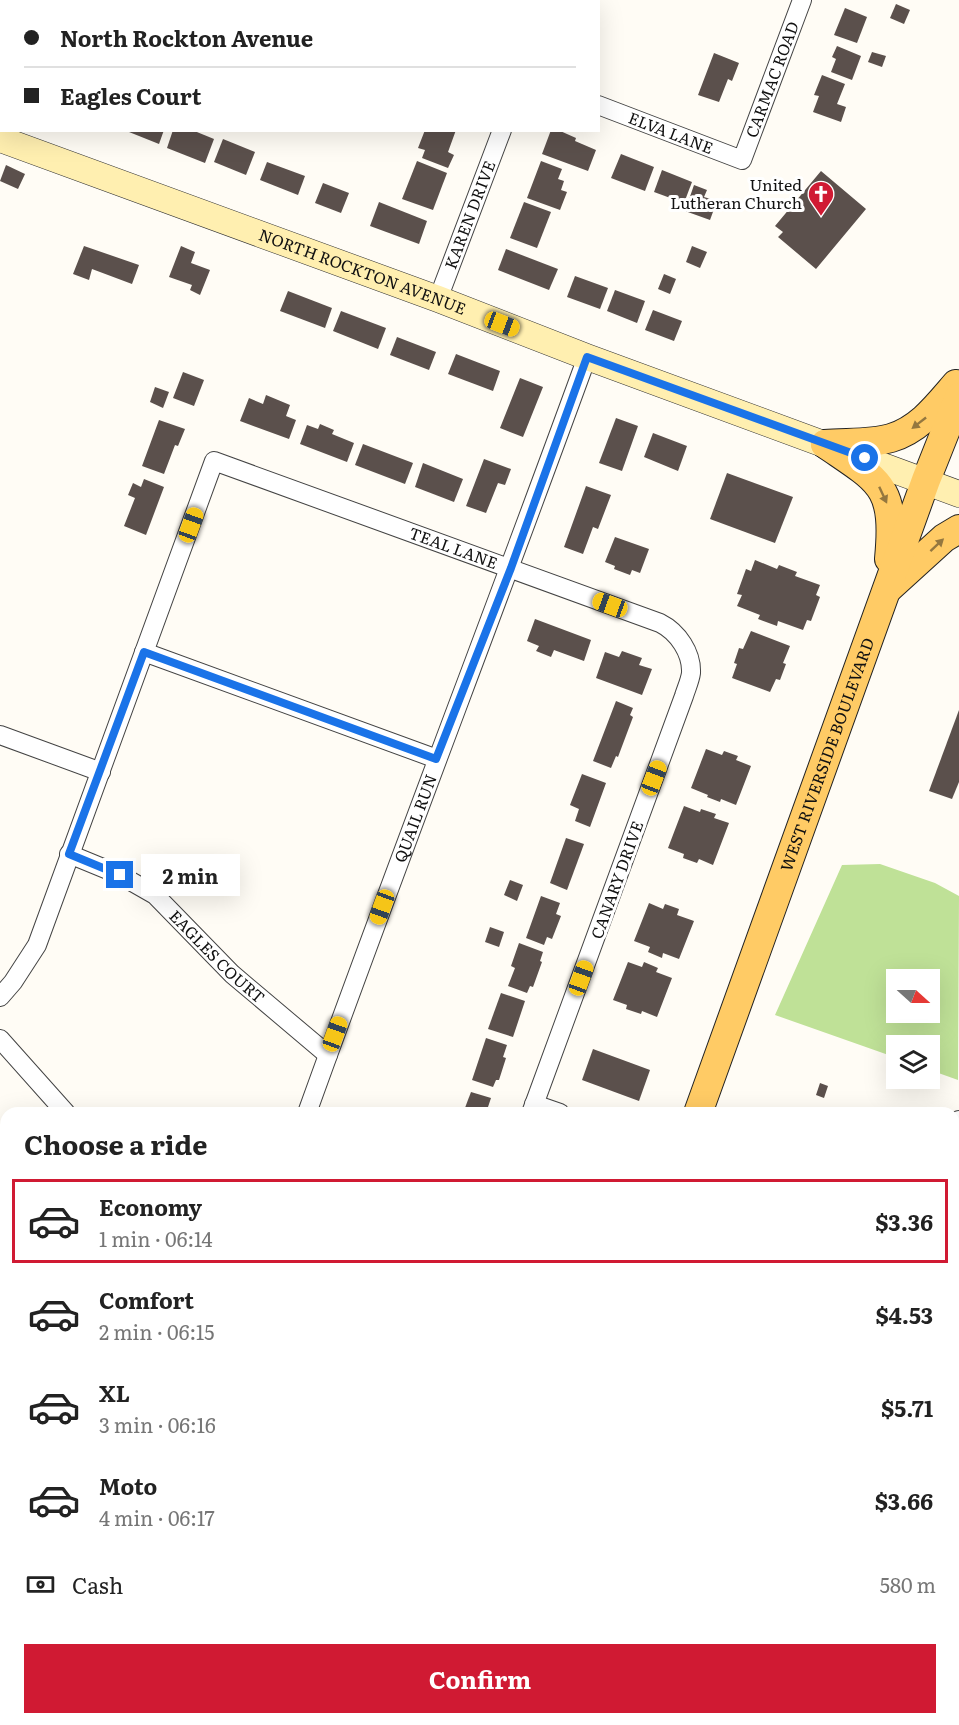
<!DOCTYPE html>
<html lang="en">
<head>
<meta charset="utf-8">
<style>
	:root { --surface:#fff; --page:#f2f2f2; --text:#222; --muted:#767676; --line:#e0e0e0; --accent:#d01a33 }
	body { margin:0; font-family:Literata,serif; background:var(--page); color:var(--text); height:100vh; display:flex; flex-direction:column; font-size:22px; white-space:nowrap }
	* { box-sizing:border-box; margin:0 }
	p { font-size:20px; color:var(--muted) }
	.icon { flex:none; width:33px; height:33px; fill:none; stroke:currentColor; stroke-width:2; stroke-linecap:round; stroke-linejoin:round }
	.map { position:relative; flex:1; overflow:hidden }
	.side { position:absolute; left:0px; top:1107px; width:960px; height:618px; display:flex; flex-direction:column; background:var(--surface); border-radius:18px 18px 0 0; box-shadow:0 6px 24px #0002 }
	.side>* { flex:none }
	.hud { position:absolute; left:0px; top:0px; width:600px; height:132px; box-shadow:0 6px 24px #0002; display:grid; align-content:center; height:132px; padding:0 24px; background:var(--surface) }
	.needle { width:39px; rotate:111deg }
	.fabs { position:absolute; left:886px; top:969px; display:grid; gap:12px }
	.fabs a { display:grid; place-items:center; width:54px; height:54px; border-radius:0px; background:var(--surface); box-shadow:0 6px 24px #0002; font-size:30px }
	.end { position:absolute; width:27px; height:27px; margin:-14px; border:8px solid #1a73e8; background:#fff; box-shadow:0 0 0 3px #fff }
	.from { border-radius:50% }
	.bubble { position:absolute; height:42px; border-radius:0px; background:var(--surface); box-shadow:0 6px 24px #0002; font-size:20px; font-weight:700; line-height:42px; text-align:center }
	.car { position:absolute; width:18px; height:36px; margin:-18px -9px; border-radius:8px; box-shadow:0 0 4px 2px #0007; background:linear-gradient(#f5c518 24%,#345 0 40%,#f5c518 0 76%,#345 0 86%,#f5c518 0) }
	.hud b { display:flex; align-items:center; gap:21px; height:57px; font-size:22px }
	.hud b+b { border-top:2px solid var(--line) }
	.hud i { width:15px; height:15px; background:var(--text) }
	ul { padding:0; list-style:none }
	li { display:flex; align-items:center; gap:18px; height:84px; margin:0 12px 9px; padding:0 12px; border:3px solid transparent; border-radius:0px }
	li div { flex:1 }
	li b { display:block; font-size:22px }
	li em { font-style:normal; font-weight:700 }
	li.selected { border-color:var(--accent) }
	li>.icon { width:54px; height:54px; stroke-width:1.5 }
	h2 { padding:0 24px; font-size:27px; line-height:72px }
	.pay { display:flex; align-items:center; gap:15px; height:66px; padding:0 24px; font-size:22px }
	.pay p { margin-inline-start:auto }
	.action { display:flex; gap:12px; margin-top:auto; padding:12px 24px }
	.action a { flex:1; height:69px; border-radius:0px; background:var(--accent); color:#fff; font-size:24px; font-weight:700; line-height:69px; text-align:center }
	.map>svg:first-child { display:block }
	.forest { fill:#bfe197; fill-rule:evenodd }
	.lines { fill:none; stroke-linecap:round; stroke-linejoin:round }
	.stream { stroke:#34a7da; stroke-width:4.5 }
	.building { fill:#5b504c }
	.street-casing { stroke:#444; stroke-width:20 }
	.secondary-casing { stroke:#333; stroke-width:27 }
	.primary-casing { stroke:#222; stroke-width:30 }
	.street { stroke:#fff; stroke-width:18 }
	.secondary { stroke:#ffefb0; stroke-width:26 }
	.primary { stroke:#ffcb65; stroke-width:28 }
	.oneway { fill:#94773f }
	.route { stroke:#1a73e8; stroke-width:8 }
	.labels { text-anchor:middle; stroke-width:6; stroke-linejoin:round; paint-order:stroke }
	.street-label { font-size:16px; fill:#111; stroke:#fff }
	.poi-label { font-size:16px; fill:#111; stroke:#fff; text-anchor:end }
</style>
</head>
<body>
<div class="map">
<svg width="959" height="1725" viewBox="0 0 959 1725">
	<rect width="100%" height="100%" fill="#fffcf5"/>
	<path class="forest" d="M880,864L935,883L959,896L958,1080L930,1070V1046H897V1058L775,1015L842,865ZM897,980H930V1012H897Z"/>
	<g class="lines">
		<g class="stream">
			<path d="M0,1316L6,1318"/>
			<path d="M954,1626H959"/>
		</g>
	</g>
	<g class="building">
		<path d="M896,4L910,10L904,24L890,18Z"/>
		<path d="M845,8L867,17L857,43L834,35Z"/>
		<path d="M837,46L861,56L852,80L831,72L836,59L832,57Z"/>
		<path d="M872,52L886,56L882,67L868,62Z"/>
		<path d="M714,53L739,63L732,81L728,79L719,102L698,95Z"/>
		<path d="M822,75L845,84L837,104L846,107L841,122L813,112L819,96L814,95Z"/>
		<path d="M124,130H164L159,144Z"/>
		<path d="M173,130H192L214,139L205,163L167,148Z"/>
		<path d="M425,130H456L448,152L454,155L448,168L422,158L425,150L418,148Z"/>
		<path d="M551,130H558L576,138L575,141L596,150L588,171L542,154Z"/>
		<path d="M223,139L255,152L246,175L214,162Z"/>
		<path d="M621,154L654,167L645,191L611,178Z"/>
		<path d="M417,161L447,173L433,210L402,199Z"/>
		<path d="M541,161L562,169L558,179L564,181L561,190L567,192L560,210L527,198Z"/>
		<path d="M267,162L305,176L298,195L260,180Z"/>
		<path d="M6,165L25,174L18,189L0,181Z"/>
		<path d="M662,170L692,182L684,203L654,192Z"/>
		<path d="M821,171L866,209L816,269L778,237L783,232L775,226Z"/>
		<path d="M323,183L349,193L341,213L315,203Z"/>
		<path d="M694,185L707,190L704,197L717,201L710,220L685,211Z"/>
		<path d="M379,202L427,221L419,244L370,226Z"/>
		<path d="M524,202L551,212L537,248L510,238Z"/>
		<path d="M84,246L139,265L132,284L92,269L89,280L73,274Z"/>
		<path d="M181,246L195,252L191,263L210,270L200,295L190,290L192,285L169,277Z"/>
		<path d="M692,246L707,252L700,268L686,262Z"/>
		<path d="M506,249L558,269L549,290L498,270Z"/>
		<path d="M664,274L676,279L670,294L658,289Z"/>
		<path d="M575,276L608,288L600,309L567,297Z"/>
		<path d="M615,290L645,301L637,323L607,311Z"/>
		<path d="M288,291L332,308L325,328L280,311Z"/>
		<path d="M653,310L682,321L674,341L645,330Z"/>
		<path d="M341,311L386,328L378,349L333,331Z"/>
		<path d="M397,337L436,352L429,370L390,355Z"/>
		<path d="M456,354L500,371L493,391L448,374Z"/>
		<path d="M183,372L204,380L194,406L173,398Z"/>
		<path d="M520,378L543,387L523,437L500,428Z"/>
		<path d="M155,387L169,392L163,408L150,402Z"/>
		<path d="M266,395L290,405L286,416L296,420L289,439L240,421L249,398L263,404Z"/>
		<path d="M616,418L638,426L622,471L599,463Z"/>
		<path d="M159,420L185,429L178,446L175,445L164,474L142,466Z"/>
		<path d="M320,424L334,430L332,434L354,443L347,462L300,444L307,425L318,429Z"/>
		<path d="M653,433L687,446L678,471L644,457Z"/>
		<path d="M363,444L413,463L405,484L355,465Z"/>
		<path d="M484,459L511,469L505,485L498,483L486,513L466,506Z"/>
		<path d="M423,463L463,479L454,502L415,487Z"/>
		<path d="M727,473L793,497L775,543L710,519Z"/>
		<path d="M144,479L164,487L146,535L124,526L135,498L128,495L133,483L141,487Z"/>
		<path d="M586,486L611,495L598,529L593,527L583,554L564,547Z"/>
		<path d="M615,537L649,549L640,573L632,570L630,575L614,569L615,566L605,562Z"/>
		<path d="M755,560L777,569L779,565L797,572L795,576L820,585L816,595L820,597L811,621L807,620L803,630L778,621L777,626L758,619L760,615L737,606L742,595L737,594L746,569L751,571Z"/>
		<path d="M535,619L591,640L584,661L554,650L551,657L536,651L539,646L527,641Z"/>
		<path d="M751,631L790,646L783,663L786,664L780,680L776,679L770,692L732,678L737,664L734,663L739,648L743,649Z"/>
		<path d="M622,651L642,658L639,665L652,669L642,695L596,678L605,652L619,657Z"/>
		<path d="M616,701L633,708L630,715L633,717L618,757L616,756L611,768L593,761Z"/>
		<path d="M959,710V782L952,799L929,791Z"/>
		<path d="M706,749L722,755L724,751L738,756L736,760L751,766L736,805L721,799L720,802L707,797L708,795L691,788Z"/>
		<path d="M582,774L606,783L590,827L575,821L579,809L570,805Z"/>
		<path d="M684,806L700,812L701,809L716,814L714,818L729,823L713,865L699,859L697,863L683,858L684,854L668,848Z"/>
		<path d="M566,838L584,844L567,890L550,883Z"/>
		<path d="M510,880L523,885L517,901L504,895Z"/>
		<path d="M541,896L560,903L556,914L561,916L552,939L547,937L544,945L526,938Z"/>
		<path d="M649,903L663,909L665,904L679,909L677,915L694,921L679,959L663,953L662,958L648,952L650,947L634,941Z"/>
		<path d="M490,927L504,932L499,947L485,942Z"/>
		<path d="M519,943L543,952L540,961L542,962L533,987L530,986L527,993L508,986L515,968L511,966Z"/>
		<path d="M628,962L642,967L644,962L658,968L656,972L672,978L657,1017L642,1011L641,1014L626,1009L627,1005L613,1000Z"/>
		<path d="M501,993L525,1001L513,1037L488,1029Z"/>
		<path d="M486,1038L507,1045L503,1057L506,1058L499,1080H496L493,1087L472,1080Z"/>
		<path d="M593,1049L650,1070L639,1101L582,1080Z"/>
		<path d="M820,1083L828,1086L824,1098L816,1095Z"/>
		<path d="M471,1092L491,1098L486,1113H463Z"/>
		<path d="M959,1561V1590L954,1588V1574Z"/>
		<path d="M363,1719H382L380,1725H361Z"/>
		<path d="M772,1719H833L832,1725H771Z"/>
		<path d="M865,1719H901L906,1725H860L859,1724Z"/>
	</g>
	<g class="lines">
		<g class="street-casing">
			<g id="street">
				<path d="M309,0L313,2"/>
				<path d="M549,2L550,0"/>
				<path id="s1" d="M598,105L742,160L802,0"/>
				<path id="s2" d="M438,299L502,130"/>
				<path d="M144,652L437,759"/>
				<path d="M0,735L101,772"/>
				<path id="s3" d="M69,854L120,875L155,895L232,974L328,1055"/>
				<path id="s4" d="M0,997L13,982L37,945L214,461L660,623C678,632 692,653 691,673C690,681 686,689 684,696L531,1113"/>
				<path d="M0,1039L66,1113"/>
				<path d="M534,1104L560,1113"/>
				<path id="s5" d="M307,1113C398,860 495,610 587,357"/>
				<path d="M954,1133L959,1120"/>
				<path d="M954,1273L959,1277"/>
				<path d="M0,1605L6,1607"/>
				<path d="M305,1719L316,1723"/>
			</g>
		</g>
		<g class="secondary-casing">
			<g id="secondary">
				<path id="s6" d="M0,139L438,299L587,357L959,494"/>
			</g>
		</g>
		<g class="primary-casing">
			<g id="primary">
				<path d="M825,444C880,482 896,485 889,559"/>
				<path d="M825,444C845,442 871,444 891,438C920,429 937,406 956,384"/>
				<path d="M889,588L944,538L959,529"/>
				<path id="s7" d="M698,1113L926,480L959,397"/>
				<path d="M481,1725L483,1719"/>
			</g>
		</g>
		<use href="#street" class="street"/>
		<use href="#secondary" class="secondary"/>
		<use href="#primary" class="primary"/>
	</g>
	<defs><path id="oneway-solid" d="M-6-.8H1V-3.2L6.5 0L1 3.2V.8H-6Z" transform="scale(1.5)"/></defs>
	<g class="oneway">
		<use href="#oneway-solid" transform="translate(919 423) rotate(142)"/>
		<use href="#oneway-solid" transform="translate(883 495) rotate(65)"/>
		<use href="#oneway-solid" transform="translate(937 545) rotate(-43)"/>
	</g>
	<g class="lines">
		<path class="route" d="M120,875L69,854L144,652L436,759L511,568L587,357L865,458"/>
	</g>
	<defs>
		<g id="church-pin" transform="scale(1.35)"><path d="M0 17L-7.5 6A9.5 9.5 0 1 1 7.5 6Z" fill="#d01a33" stroke="#fff"/><path d="M-1.2-6h2.4v3.5h3.3v2.4h-3.3V6h-2.4V-.1h-3.3v-2.4h3.3Z" fill="#fff"/></g>
	</defs>
	<g fill-rule="evenodd">
		<use href="#church-pin" x="821" y="194"/>
	</g>
	<g class="labels">
		<g class="street-label">
			<text dy="6" stroke="none"><textPath href="#s1" startOffset="240">CARMAC ROAD</textPath></text>
			<text dy="6" stroke="none"><textPath href="#s1" startOffset="78">ELVA LANE</textPath></text>
			<text dy="6" stroke="none"><textPath href="#s2" startOffset="90">KAREN DRIVE</textPath></text>
			<text dy="6" stroke="none"><textPath href="#s6" startOffset="386">NORTH ROCKTON AVENUE</textPath></text>
			<text dy="6" stroke="none"><textPath href="#s4" startOffset="834">TEAL LANE</textPath></text>
			<text dy="6" stroke="none"><textPath href="#s7" startOffset="381">WEST RIVERSIDE BOULEVARD</textPath></text>
			<text dy="6" stroke="none"><textPath href="#s5" startOffset="314">QUAIL RUN</textPath></text>
			<text transform="translate(617 880) rotate(-70)" y="6">CANARY DRIVE</text>
			<text dy="6" stroke="none"><textPath href="#s3" startOffset="183">EAGLES COURT</textPath></text>
		</g>
		<g class="poi-label">
			<text x="802" y="191">United<tspan x="802" dy="18">Lutheran Church</tspan></text>
		</g>
	</g>
</svg>
<div class="fabs">
<a><svg class="needle" viewBox="-14 -14 28 28"><path d="M0-13l5 13h-10z" fill="#e53935"/><path d="M0 13l5-13h-10z" fill="#767676"/></svg></a>
<a><svg class="icon" aria-label="layers" viewBox="0 0 24 24"><path d="M12 4l9 5-9 5-9-5zM3 14l9 5 9-5"/></svg></a>
</div>
<i class="end from" style="left:865px;top:458px"></i>
<i class="end" style="left:120px;top:875px"></i>
<div class="bubble" style="left:141px;top:854px;width:99px">2 min</div>
<i class="car" style="left:502px;top:324px;rotate:111deg"></i>
<i class="car" style="left:191px;top:525px;rotate:20deg"></i>
<i class="car" style="left:610px;top:605px;rotate:290deg"></i>
<i class="car" style="left:654px;top:778px;rotate:21deg"></i>
<i class="car" style="left:382px;top:907px;rotate:200deg"></i>
<i class="car" style="left:581px;top:978px;rotate:20deg"></i>
<i class="car" style="left:335px;top:1034px;rotate:20deg"></i>
<div class="hud">
<b><i class="from"></i>North Rockton Avenue</b>
<b><i></i>Eagles Court</b>
</div>
<section class="side">
<h2>Choose a ride</h2>
<ul>
<li class="selected"><svg class="icon" aria-label="car" viewBox="0 0 24 24"><path d="M5 17H2v-5l4-1 3-4h7l3 4 3 1v5h-3M9 17h6M6 11h13"/><circle cx="7" cy="17" r="2"/><circle cx="17" cy="17" r="2"/></svg><div><b>Economy</b><p>1 min · 06:14</p></div><em>$3.36</em></li>
<li><svg class="icon" aria-label="car" viewBox="0 0 24 24"><path d="M5 17H2v-5l4-1 3-4h7l3 4 3 1v5h-3M9 17h6M6 11h13"/><circle cx="7" cy="17" r="2"/><circle cx="17" cy="17" r="2"/></svg><div><b>Comfort</b><p>2 min · 06:15</p></div><em>$4.53</em></li>
<li><svg class="icon" aria-label="car" viewBox="0 0 24 24"><path d="M5 17H2v-5l4-1 3-4h7l3 4 3 1v5h-3M9 17h6M6 11h13"/><circle cx="7" cy="17" r="2"/><circle cx="17" cy="17" r="2"/></svg><div><b>XL</b><p>3 min · 06:16</p></div><em>$5.71</em></li>
<li><svg class="icon" aria-label="car" viewBox="0 0 24 24"><path d="M5 17H2v-5l4-1 3-4h7l3 4 3 1v5h-3M9 17h6M6 11h13"/><circle cx="7" cy="17" r="2"/><circle cx="17" cy="17" r="2"/></svg><div><b>Moto</b><p>4 min · 06:17</p></div><em>$3.66</em></li>
</ul>
<div class="pay"><svg class="icon" aria-label="cash" viewBox="0 0 24 24"><path d="M3 7h18v10H3z"/><circle cx="12" cy="12" r="2"/></svg>Cash<p>580 m</p></div>
<div class="action"><a>Confirm</a></div>
</section>
</div>
</body>
</html>
